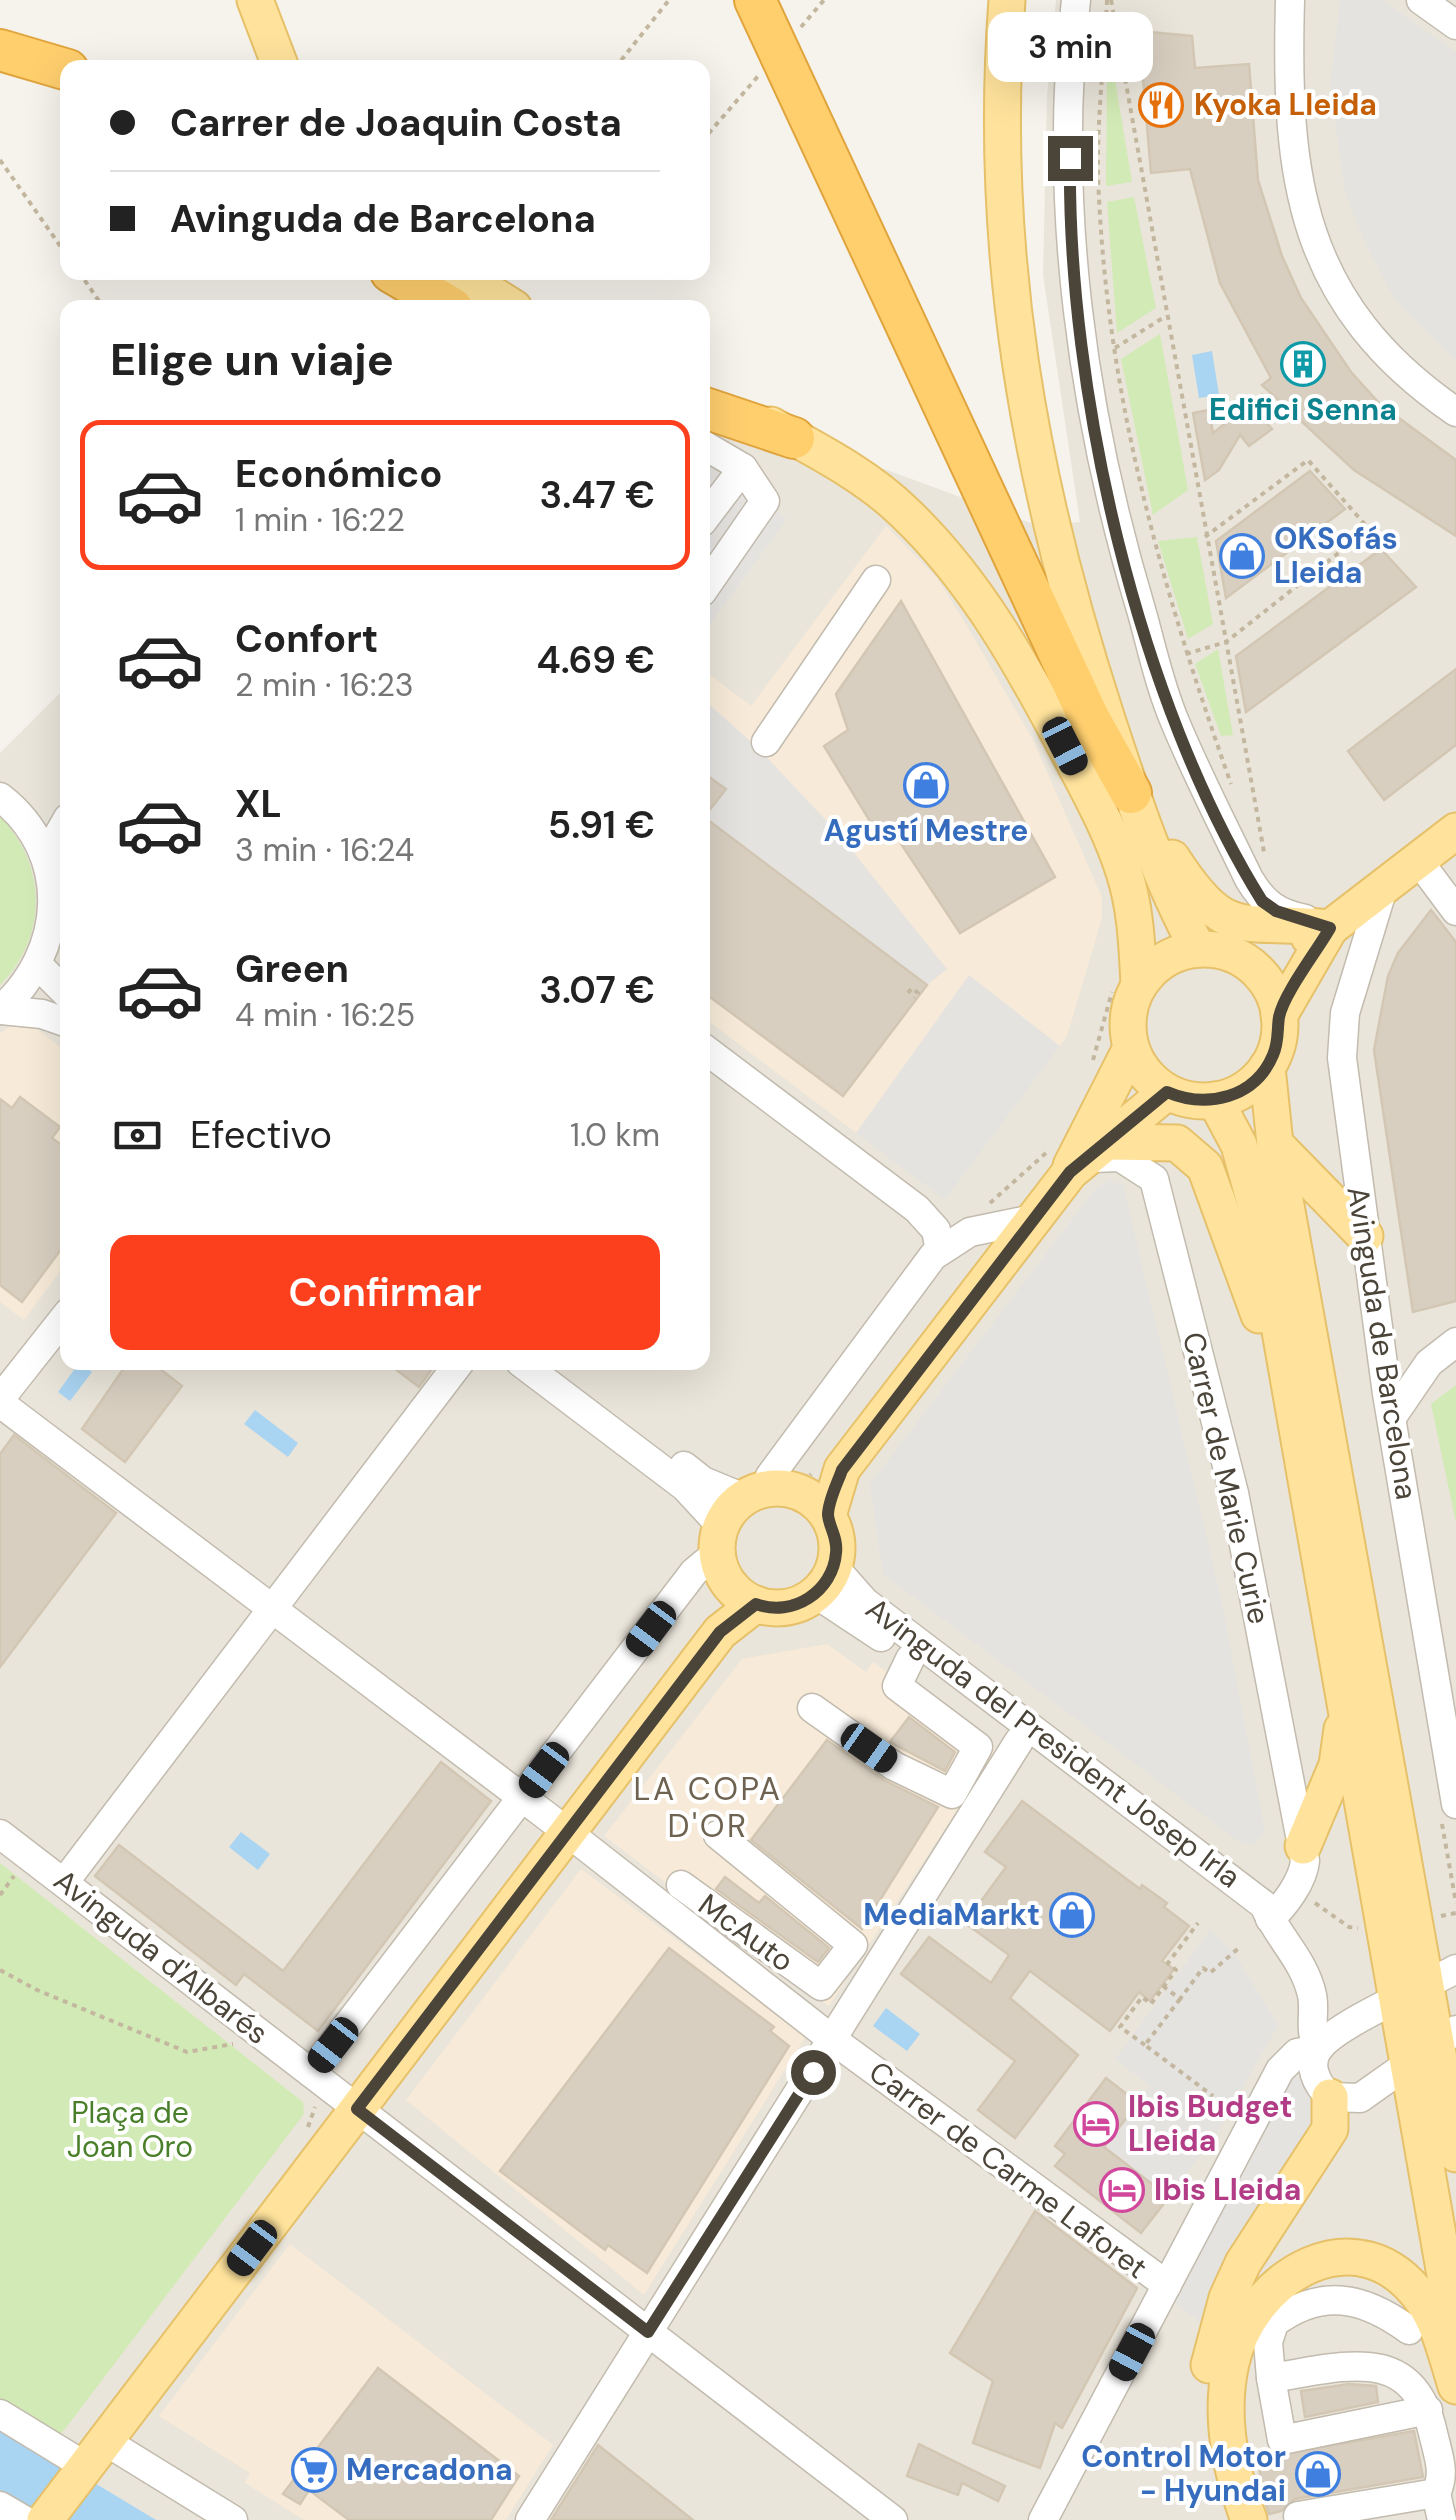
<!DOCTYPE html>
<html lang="es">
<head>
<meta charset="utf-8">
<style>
	:root { --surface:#fff; --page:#f2f2f2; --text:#222; --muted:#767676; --line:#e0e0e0; --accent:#fc3f1d }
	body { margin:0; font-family:"DM Sans",sans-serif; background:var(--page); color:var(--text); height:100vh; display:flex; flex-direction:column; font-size:38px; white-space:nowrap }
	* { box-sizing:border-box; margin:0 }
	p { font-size:32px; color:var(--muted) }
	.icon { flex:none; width:55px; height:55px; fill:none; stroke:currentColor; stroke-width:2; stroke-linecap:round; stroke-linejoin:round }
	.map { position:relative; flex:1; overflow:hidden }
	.details { position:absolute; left:60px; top:300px; width:650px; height:1070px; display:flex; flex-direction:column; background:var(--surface); border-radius:20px; box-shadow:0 10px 40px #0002 }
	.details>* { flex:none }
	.banner { position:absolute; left:60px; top:60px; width:650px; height:220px; border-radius:20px; box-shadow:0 10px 40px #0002; display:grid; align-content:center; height:220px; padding:0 50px; background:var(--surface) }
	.end { position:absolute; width:45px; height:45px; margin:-22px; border:12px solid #4b4439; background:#fff; box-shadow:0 0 0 5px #fff }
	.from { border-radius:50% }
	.bubble { position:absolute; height:70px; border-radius:20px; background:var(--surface); box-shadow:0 10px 40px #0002; font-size:32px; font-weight:600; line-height:70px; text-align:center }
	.car { position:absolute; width:30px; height:60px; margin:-30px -15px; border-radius:12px; box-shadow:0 0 8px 2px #0007; background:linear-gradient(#222 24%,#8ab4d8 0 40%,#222 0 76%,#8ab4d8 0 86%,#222 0) }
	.banner b { display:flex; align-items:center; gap:35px; height:95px; font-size:38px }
	.banner b+b { border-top:2px solid var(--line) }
	.banner i { width:25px; height:25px; background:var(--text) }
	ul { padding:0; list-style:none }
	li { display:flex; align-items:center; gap:30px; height:150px; margin:0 20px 15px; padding:0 30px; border:5px solid transparent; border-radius:20px }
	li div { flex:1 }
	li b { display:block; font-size:38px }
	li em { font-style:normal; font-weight:600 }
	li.active { border-color:var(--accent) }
	li>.icon { width:90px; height:90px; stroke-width:1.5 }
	h2 { padding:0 50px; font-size:45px; line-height:120px }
	.pay { display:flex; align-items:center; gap:25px; height:110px; padding:0 50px; font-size:38px }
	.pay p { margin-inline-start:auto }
	.action { display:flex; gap:20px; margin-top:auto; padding:20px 50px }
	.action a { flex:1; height:115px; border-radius:20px; background:var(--accent); color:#fff; font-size:40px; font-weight:600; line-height:115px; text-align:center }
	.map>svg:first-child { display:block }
	.residential { fill:#eae5da }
	.commercial { fill:#f7ead8 }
	.green { fill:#d2eab5 }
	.parking { fill:#e5e3e0 }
	.water { fill:#a9d4f2 }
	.building { fill:#d8cfc1; stroke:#d3c7b4; stroke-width:2.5 }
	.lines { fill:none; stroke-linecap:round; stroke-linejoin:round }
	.minor-casing { stroke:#c2bbae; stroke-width:31 }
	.major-casing { stroke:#e6c16a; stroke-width:39 }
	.highway-casing { stroke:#e0a43c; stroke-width:44 }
	.path { stroke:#c4b79f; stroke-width:4; stroke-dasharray:5 5; stroke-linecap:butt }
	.minor { stroke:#fff; stroke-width:28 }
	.major { stroke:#ffe39c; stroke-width:35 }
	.highway { stroke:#ffcf6e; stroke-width:40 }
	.route { stroke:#4b4439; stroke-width:12 }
	.labels { text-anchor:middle; stroke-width:8; stroke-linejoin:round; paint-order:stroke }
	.food-label { font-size:30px; font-weight:bold; fill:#c56008; stroke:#fff; text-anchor:start }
	.culture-label { font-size:30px; font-weight:bold; fill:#0d838f; stroke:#fff }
	.shop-label { font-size:30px; font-weight:bold; fill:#366cbe; stroke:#fff; text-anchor:start }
	.street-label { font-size:30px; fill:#4b4439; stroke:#fff }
	.hotel-label { font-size:30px; font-weight:bold; fill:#b23c85; stroke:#fff; text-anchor:start }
	.park-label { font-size:30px; fill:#4a7f2a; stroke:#fff }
	.neighbourhood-label { font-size:32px; letter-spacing:2.5px; fill:#6e6250; stroke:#fff }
</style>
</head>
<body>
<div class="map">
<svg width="1456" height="2520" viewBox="0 0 1456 2520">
	<rect width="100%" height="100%" fill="#f6f3ec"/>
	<path class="residential" d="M1056,0H1456V2520H0V753L67,686L68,1362H702L703,402L1036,525L1080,522L1043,275L1047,95Z"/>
	<g class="commercial">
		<path d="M886,526L937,578L964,621L1032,738L1102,897V918L1067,1036L945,1200L703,1017L702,669L751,706Z"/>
		<path d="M15,1023L30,1024L67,1052V1262L24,1320L0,1302V1033Z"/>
		<path d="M827,1644L866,1672L873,1662L997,1749L829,2006L604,1836L742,1659Z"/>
		<path d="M581,1869L806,2036L644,2295L406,2100Z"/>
		<path d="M290,2244L553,2445L506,2520H304L245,2483L250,2473L159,2416Z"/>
	</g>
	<g class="green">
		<path d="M1115,80L1132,182L1106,186L1107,81Z"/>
		<path d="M1134,197L1156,308L1117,333L1107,202Z"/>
		<path d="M1160,334L1188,490L1153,515L1121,359Z"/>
		<path d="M1197,537L1213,624L1188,639L1158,541Z"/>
		<path d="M1218,649L1233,735L1221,736L1195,664Z"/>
		<path d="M0,817C47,864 48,937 0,985Z"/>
		<path d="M1456,1385V1523L1431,1404Z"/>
		<path d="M0,1863L303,2102L304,2114L65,2429L0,2502Z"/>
	</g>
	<g class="parking">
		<path d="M1340,0H1382L1456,52V361L1394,298L1366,245L1345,192L1330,87Z"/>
		<path d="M703,461L716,462L787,519L703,634Z"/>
		<path d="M702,698L758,748L838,833L947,969L927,985L704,817L725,789L703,772Z"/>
		<path d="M969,975L1060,1046L945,1200L856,1133Z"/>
		<path d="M1110,1180L1123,1185L1221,1598L1264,1826L1263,1836L1252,1845L1239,1842L883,1574L870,1484L1096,1188Z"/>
		<path d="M1210,1930L1234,1953L1278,2025L1216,2135L1169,2197L1104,2147L1150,2086L1115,2059Z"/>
		<path d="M1288,2076L1301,2078L1320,2112L1205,2326L1167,2297Z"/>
	</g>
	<g class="water">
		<path d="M1212,351L1219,395L1199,398L1192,355Z"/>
		<path d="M79,1363L92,1372L70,1401L58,1392Z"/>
		<path d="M255,1410L298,1443L288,1457L244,1424Z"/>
		<path d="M241,1832L270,1854L258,1870L229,1847Z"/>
		<path d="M886,2008L920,2034L907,2051L873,2026Z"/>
		<path d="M0,2426L156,2520H49L0,2490Z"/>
	</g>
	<g class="building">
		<path d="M1139,31L1192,36L1195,68L1249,64L1258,180L1282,256L1301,298L1351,372L1380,404L1456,460V536L1354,470L1262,385L1271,378L1220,283L1190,169L1151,173Z"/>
		<path d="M1263,394L1255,410L1272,429L1249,446L1240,435L1219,470L1205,480L1193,413L1209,410L1213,433Z"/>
		<path d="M1310,471L1345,509L1226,598L1216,541Z"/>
		<path d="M1381,549L1416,587L1246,712L1236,656Z"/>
		<path d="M901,601L1055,877L960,933L888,824L876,831L824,746L848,730L836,694Z"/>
		<path d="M1456,669V745L1384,800L1348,751Z"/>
		<path d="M702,772L726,789L704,817L927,985L843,1096L702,991Z"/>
		<path d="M1431,910L1456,942V1301L1413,1312L1374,1050L1388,976L1398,953Z"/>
		<path d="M20,1097L60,1127L52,1138L68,1150V1240L22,1302L0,1285V1099L12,1108Z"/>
		<path d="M128,1362H151L182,1386L125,1462L82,1429Z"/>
		<path d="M386,1362H437L419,1387Z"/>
		<path d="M14,1435L116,1513L0,1667V1454Z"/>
		<path d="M909,1717L955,1752L945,1771L890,1742Z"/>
		<path d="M827,1740L884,1780L938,1807L862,1929L751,1840Z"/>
		<path d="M441,1762L491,1801L318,2031L244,1974L236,1985L95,1876L119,1845L283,1971Z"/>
		<path d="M1022,1801L1140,1889L1142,1885L1167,1903L1164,1907L1189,1926L1162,1961L1174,1969L1150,2001L1139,1992L1110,2031L1030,1971L1010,1998L1078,2055L1015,2138L978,2110L1015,2061L901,1974L929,1937L991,1983L1009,1955L965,1923L1006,1867L985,1852Z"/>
		<path d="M725,1877L759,1903L765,1896L829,1948L818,1962L716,1889Z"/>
		<path d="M669,1948L774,2027L770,2031L789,2046L647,2273L608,2245L605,2250L500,2171Z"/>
		<path d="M1106,2078L1138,2103L1104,2147L1169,2197L1141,2233L1055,2166L1065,2154L1055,2146Z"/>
		<path d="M1035,2211L1137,2288L1062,2428L1055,2423L1040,2468L973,2443L993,2381L950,2353Z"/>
		<path d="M378,2368L519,2476L491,2520H349L309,2490L300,2504L283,2494Z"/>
		<path d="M1349,2384L1376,2386L1378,2402L1305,2417L1301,2391Z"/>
		<path d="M1414,2431L1423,2477L1295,2499L1281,2511L1269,2514L1261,2489L1259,2458Z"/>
		<path d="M919,2444L1005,2486L998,2501L962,2483L958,2495L907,2476Z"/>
		<path d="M598,2445L693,2520H551Z"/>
	</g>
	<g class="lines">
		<g class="minor-casing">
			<g id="minor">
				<path d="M1076,0C1052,205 1083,417 1142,613C1152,649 1160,687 1175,722C1197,775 1224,827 1249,879C1264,904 1277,913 1305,919"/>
				<path d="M1290,0C1285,178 1299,304 1456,412"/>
				<path d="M1421,0L1456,25"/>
				<path d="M702,444L743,468L765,501L702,592"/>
				<path d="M702,522L743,468"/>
				<path d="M766,742L876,580"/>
				<path d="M0,797C73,853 66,953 0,1010"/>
				<path d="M1418,860L1456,911"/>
				<path d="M54,870L56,839L68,818"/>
				<path d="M1384,885L1345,1013L1342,1058L1387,1394L1456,1804"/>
				<path d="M39,966L68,995"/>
				<path d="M1,1010L42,1014L68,1023"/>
				<path d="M702,1047L917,1209L936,1230L940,1251"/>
				<path d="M1092,1158L1120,1157L1154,1179L1234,1493L1305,1861C1303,1881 1285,1905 1270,1919"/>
				<path d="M520,1362L685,1487L721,1526"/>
				<path d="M0,1399L68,1313"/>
				<path d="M0,1403L548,1817L833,2040L1167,2285"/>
				<path d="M1392,1417L1429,1363L1456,1342"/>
				<path d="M684,1466L703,1481L744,1498"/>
				<path d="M766,1489L770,1476L933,1256L970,1232L1033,1219"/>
				<path d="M834,1567L865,1602L1264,1905C1277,1937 1304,1959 1312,1995C1316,2013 1307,2033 1320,2047"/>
				<path d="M816,1594L881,1637"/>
				<path d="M812,1708L894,1766L952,1794L978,1747L897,1686L910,1659"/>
				<path d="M0,1834L893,2520"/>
				<path d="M72,1872L460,1362"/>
				<path d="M681,1885L821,1986L853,1945L718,1835"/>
				<path d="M1456,1969C1424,1987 1338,2023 1319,2048C1306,2064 1317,2085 1330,2097L1360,2098L1456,2030"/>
				<path d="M311,2073L694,1572L717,1553"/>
				<path d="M1409,2330C1364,2297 1322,2287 1274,2323L1268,2342L1271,2378C1343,2367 1413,2342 1433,2433C1438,2455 1446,2473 1436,2493"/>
				<path d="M1271,2378L1282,2440L1428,2410"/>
				<path d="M0,2414L85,2466"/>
				<path d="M105,2441L233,2520"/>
				<path d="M0,2506L24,2520"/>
				<path d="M530,2520L1019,1741"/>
				<path d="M1043,2520L1280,2070L1297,2053L1318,2049"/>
				<path d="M1299,2520L1298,2516L1436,2493L1442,2520"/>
			</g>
		</g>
		<g class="major-casing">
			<g id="major">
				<path d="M255,0L281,68"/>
				<path d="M1007,0C988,250 1029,479 1106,716C1132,795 1158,876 1198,949"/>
				<path d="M457,272L514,308"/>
				<path d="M771,425C816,450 866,475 904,512C976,580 1024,668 1070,755C1090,793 1111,831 1124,872C1136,909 1137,947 1139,985"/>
				<path d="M1172,858C1228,945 1241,917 1330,928"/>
				<path d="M1309,937L1330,928L1456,831"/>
				<circle cx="1204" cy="1025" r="76"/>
				<path d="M1279,1016L1330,928"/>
				<path d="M1267,1067L1275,1144L1456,2154"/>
				<path d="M1215,1100L1239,1145L1262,1228L1456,2338"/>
				<path d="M1108,1142L1177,1143L1205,1167L1259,1315"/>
				<path d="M1275,1144L1365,1236"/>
				<path d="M1071,1166L1131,1048"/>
				<circle cx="777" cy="1548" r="60"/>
				<path d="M828,1516L842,1469L1070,1172L1167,1092"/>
				<path d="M1303,1846L1337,1765L1342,1729"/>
				<path d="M1209,2365L1227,2298L1243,2263L1330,2129V2097"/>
				<path d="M45,2520L720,1632L756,1604"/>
				<path d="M1249,2520C1230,2470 1219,2416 1231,2363C1251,2275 1359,2210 1423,2301C1440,2325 1447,2358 1456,2386"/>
			</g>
		</g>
		<g class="highway-casing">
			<g id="highway">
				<path d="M755,0L1089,718L1131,793"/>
				<path d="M0,50L68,70"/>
				<path d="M391,272L452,308"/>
				<path d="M702,407L794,438"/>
			</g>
		</g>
		<g class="path">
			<path d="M1107,0C1104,65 1095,133 1099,198C1109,403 1163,591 1231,784"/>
			<path d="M1111,0L1264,852"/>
			<path d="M801,27L824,0"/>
			<path d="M615,68L669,0"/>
			<path d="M702,141L759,75"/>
			<path d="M0,160L68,257"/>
			<path d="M79,272L101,304"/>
			<path d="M584,278L588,272"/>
			<path d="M1115,348L1166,316"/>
			<path d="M1186,654L1226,642L1369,529L1308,460L1205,537"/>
			<path d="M908,993L912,988L918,993L914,998"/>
			<path d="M1093,1060L1112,992"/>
			<path d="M990,1203L1046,1153"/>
			<path d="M798,1491L811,1474"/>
			<path d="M1442,1824L1456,1903"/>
			<path d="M0,1895L14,1876"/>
			<path d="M1315,1903L1349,1927L1358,1928"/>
			<path d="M1441,1916L1456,1913"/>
			<path d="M0,1970L37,1990L187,2052L233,2044"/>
			<path d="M1163,1986L1180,1999L1203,1968L1210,1973L1241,1946"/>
			<path d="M1180,1999L1145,2045L1213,2096"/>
			<path d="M1145,2045L1120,2027L1142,1997L1151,2004L1176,1970L1168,1963L1198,1923"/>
			<path d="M308,2127L315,2107"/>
		</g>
		<use href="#minor" class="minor"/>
		<use href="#major" class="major"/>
		<use href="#highway" class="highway"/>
	</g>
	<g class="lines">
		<path class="route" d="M813,2072L648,2332L357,2109L720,1632L756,1604C793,1618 833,1591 836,1553C838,1538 829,1527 828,1515C828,1501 838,1482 842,1470L1070,1172L1167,1092C1207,1109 1255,1098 1273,1055C1279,1042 1277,1030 1279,1017C1284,993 1317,951 1330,928L1276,911L1262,901C1138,702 1067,392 1070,158"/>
	</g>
	<defs>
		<g id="restaurant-ring" transform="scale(2.25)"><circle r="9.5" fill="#fff" stroke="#e8710a" stroke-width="1.5"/><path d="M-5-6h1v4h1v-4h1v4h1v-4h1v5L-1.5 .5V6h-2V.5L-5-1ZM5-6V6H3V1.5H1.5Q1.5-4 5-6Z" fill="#e8710a"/></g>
		<g id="building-ring" transform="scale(2.25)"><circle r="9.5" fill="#fff" stroke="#0f9aa8" stroke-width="1.5"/><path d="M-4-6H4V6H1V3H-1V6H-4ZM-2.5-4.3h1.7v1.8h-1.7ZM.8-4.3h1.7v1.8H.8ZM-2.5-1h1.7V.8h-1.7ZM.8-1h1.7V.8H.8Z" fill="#0f9aa8"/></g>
		<g id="shop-ring" transform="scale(2.25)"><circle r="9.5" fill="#fff" stroke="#3f7fe0" stroke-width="1.5"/><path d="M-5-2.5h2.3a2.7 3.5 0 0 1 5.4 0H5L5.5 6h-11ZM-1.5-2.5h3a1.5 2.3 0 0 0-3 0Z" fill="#3f7fe0"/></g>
		<g id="hotel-ring" transform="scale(2.25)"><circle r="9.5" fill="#fff" stroke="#d1479c" stroke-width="1.5"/><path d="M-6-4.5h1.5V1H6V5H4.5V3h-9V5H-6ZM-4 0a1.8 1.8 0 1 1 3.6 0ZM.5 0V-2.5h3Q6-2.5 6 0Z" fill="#d1479c"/></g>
		<g id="supermarket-ring" transform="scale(2.25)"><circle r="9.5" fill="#fff" stroke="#3f7fe0" stroke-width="1.5"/><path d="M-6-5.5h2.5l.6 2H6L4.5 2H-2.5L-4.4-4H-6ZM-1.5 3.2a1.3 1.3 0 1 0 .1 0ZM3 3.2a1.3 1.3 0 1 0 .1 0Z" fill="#3f7fe0"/></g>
	</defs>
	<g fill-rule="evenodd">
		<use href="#restaurant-ring" x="1161" y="105"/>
		<use href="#building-ring" x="1303" y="364"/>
		<use href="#shop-ring" x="1242" y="556"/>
		<use href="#shop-ring" x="926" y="785"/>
		<use href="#shop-ring" x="1072" y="1915"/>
		<use href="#hotel-ring" x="1096" y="2124"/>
		<use href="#hotel-ring" x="1122" y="2190"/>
		<use href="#supermarket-ring" x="314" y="2470"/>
		<use href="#shop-ring" x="1318" y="2474"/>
	</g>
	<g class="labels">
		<g class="food-label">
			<text x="1194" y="115">Kyoka Lleida</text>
		</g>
		<g class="culture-label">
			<text x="1303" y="420">Edifici Senna</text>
		</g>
		<g class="shop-label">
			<text x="1274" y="549">OKSofás<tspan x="1274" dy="34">Lleida</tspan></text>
			<text x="926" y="841" text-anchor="middle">Agustí Mestre</text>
			<text x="1040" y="1925" text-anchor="end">MediaMarkt</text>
			<text x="1286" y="2467" text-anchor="end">Control Motor<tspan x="1286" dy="34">- Hyundai</tspan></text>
			<text x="346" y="2480">Mercadona</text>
		</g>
		<g class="street-label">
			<text transform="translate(1382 1343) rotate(81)" y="10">Avinguda de Barcelona</text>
			<text transform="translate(1226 1478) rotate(77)" y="10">Carrer de Marie Curie</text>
			<text transform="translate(1053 1743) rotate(37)" y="10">Avinguda del President Josep Irla</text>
			<text transform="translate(746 1933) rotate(36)" y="10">McAuto</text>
			<text transform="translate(161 1957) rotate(38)" y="10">Avinguda d'Albarés</text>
			<text transform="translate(1008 2170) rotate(37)" y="10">Carrer de Carme Laforet</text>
		</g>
		<g class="hotel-label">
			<text x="1128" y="2117">Ibis Budget<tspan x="1128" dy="34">Lleida</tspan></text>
			<text x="1154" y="2200">Ibis Lleida</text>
		</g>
		<g class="park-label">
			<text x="130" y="2123">Plaça de<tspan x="130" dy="34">Joan Oro</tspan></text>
		</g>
		<g class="neighbourhood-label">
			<text x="708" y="1800">LA COPA<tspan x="708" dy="37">D'OR</tspan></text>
		</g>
	</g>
</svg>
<i class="end from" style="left:813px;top:2072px"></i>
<i class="end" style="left:1070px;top:158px"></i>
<div class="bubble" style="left:988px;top:12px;width:165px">3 min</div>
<i class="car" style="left:1065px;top:746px;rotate:153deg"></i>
<i class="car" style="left:651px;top:1629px;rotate:217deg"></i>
<i class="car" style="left:869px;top:1748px;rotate:125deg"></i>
<i class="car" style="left:544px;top:1770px;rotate:217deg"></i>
<i class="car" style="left:333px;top:2045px;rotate:218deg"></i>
<i class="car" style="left:252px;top:2248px;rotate:217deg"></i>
<i class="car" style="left:1132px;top:2352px;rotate:208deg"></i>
<div class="banner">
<b><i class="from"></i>Carrer de Joaquin Costa</b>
<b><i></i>Avinguda de Barcelona</b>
</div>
<section class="details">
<h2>Elige un viaje</h2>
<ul>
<li class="active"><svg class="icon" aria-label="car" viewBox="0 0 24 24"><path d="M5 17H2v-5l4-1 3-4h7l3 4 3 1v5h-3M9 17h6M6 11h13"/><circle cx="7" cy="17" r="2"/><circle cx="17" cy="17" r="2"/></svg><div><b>Económico</b><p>1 min · 16:22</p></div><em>3.47 €</em></li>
<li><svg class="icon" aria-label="car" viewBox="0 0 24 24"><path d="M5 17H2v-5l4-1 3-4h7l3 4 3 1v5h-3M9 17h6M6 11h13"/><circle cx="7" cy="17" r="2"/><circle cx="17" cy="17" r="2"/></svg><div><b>Confort</b><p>2 min · 16:23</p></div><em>4.69 €</em></li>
<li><svg class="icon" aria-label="car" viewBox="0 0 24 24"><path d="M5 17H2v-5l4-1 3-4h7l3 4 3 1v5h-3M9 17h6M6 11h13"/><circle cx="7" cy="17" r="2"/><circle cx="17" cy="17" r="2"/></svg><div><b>XL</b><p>3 min · 16:24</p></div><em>5.91 €</em></li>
<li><svg class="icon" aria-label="car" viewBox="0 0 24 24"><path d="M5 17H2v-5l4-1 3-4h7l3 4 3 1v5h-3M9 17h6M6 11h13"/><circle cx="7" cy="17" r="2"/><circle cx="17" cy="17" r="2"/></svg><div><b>Green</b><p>4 min · 16:25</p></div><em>3.07 €</em></li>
</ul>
<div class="pay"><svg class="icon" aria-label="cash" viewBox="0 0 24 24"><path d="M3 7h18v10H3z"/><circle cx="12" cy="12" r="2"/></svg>Efectivo<p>1.0 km</p></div>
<div class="action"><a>Confirmar</a></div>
</section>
</div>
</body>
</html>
